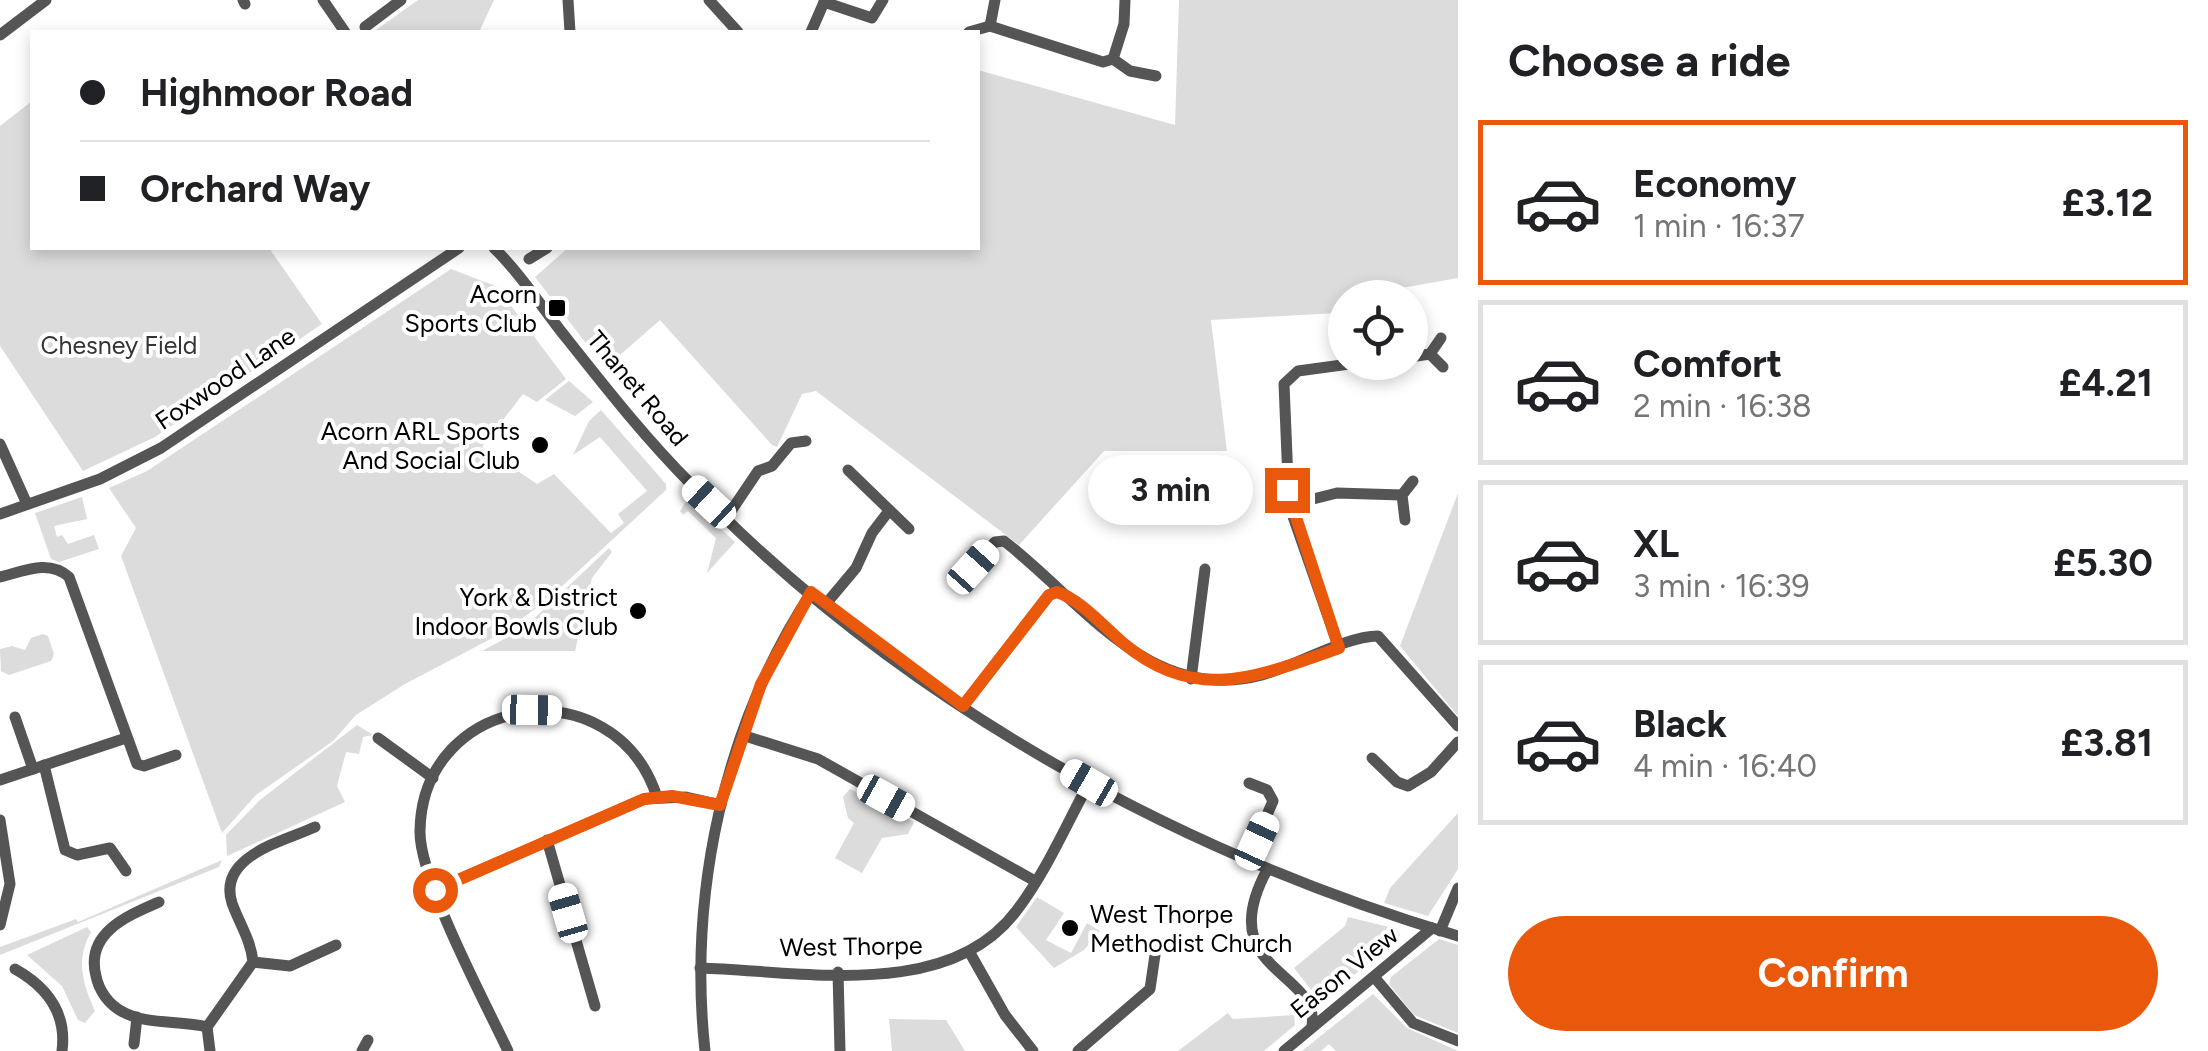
<!DOCTYPE html>
<html lang="en">
<head>
<meta charset="utf-8">
<style>
	:root { --surface:#fff; --page:#f2f2f2; --text:#202124; --muted:#757577; --line:#e0e0e0; --accent:#ea580c }
	body { margin:0; font-family:Figtree,sans-serif; background:var(--page); color:var(--text); height:100vh; display:flex; flex-direction:column; font-size:38px; white-space:nowrap }
	* { box-sizing:border-box; margin:0 }
	p { font-size:32px; color:var(--muted) }
	.icon { flex:none; width:55px; height:55px; fill:none; stroke:currentColor; stroke-width:2; stroke-linecap:round; stroke-linejoin:round }
	.map { position:relative; flex:1; overflow:hidden }
	.side { display:flex; flex-direction:column; background:var(--surface); width:750px }
	.side>* { flex:none }
	.guide { position:absolute; left:30px; top:30px; width:950px; height:220px; border-radius:0px; box-shadow:0 5px 15px #0003; display:grid; align-content:center; height:220px; padding:0 50px; background:var(--surface) }
	.controls { position:absolute; left:1328px; top:280px; display:grid; gap:20px }
	.controls a { display:grid; place-items:center; width:100px; height:100px; border-radius:50%; background:var(--surface); box-shadow:0 5px 15px #0003; font-size:50px }
	.end { position:absolute; width:45px; height:45px; margin:-22px; border:12px solid #ea580c; background:#fff; box-shadow:0 0 0 5px #fff }
	.from { border-radius:50% }
	.bubble { position:absolute; height:70px; border-radius:35px; background:var(--surface); box-shadow:0 5px 15px #0003; font-size:32px; font-weight:700; line-height:70px; text-align:center }
	.car { position:absolute; width:30px; height:60px; margin:-30px -15px; border-radius:12px; box-shadow:0 0 8px 2px #0007; background:linear-gradient(#fff 24%,#345 0 40%,#fff 0 76%,#345 0 86%,#fff 0) }
	.guide b { display:flex; align-items:center; gap:35px; height:95px; font-size:38px }
	.guide b+b { border-top:2px solid var(--line) }
	.guide i { width:25px; height:25px; background:var(--text) }
	ul { padding:0; list-style:none }
	li { display:flex; align-items:center; gap:30px; height:165px; margin:0 20px 15px; padding:0 30px; border:5px solid var(--line); border-radius:0px }
	li div { flex:1 }
	li b { display:block; font-size:38px }
	li em { font-style:normal; font-weight:700 }
	li.active { border-color:var(--accent) }
	li>.icon { width:90px; height:90px; stroke-width:1.5 }
	h2 { padding:0 50px; font-size:45px; line-height:120px }
	.cta { display:flex; gap:20px; margin-top:auto; padding:20px 50px }
	.cta a { flex:1; height:115px; border-radius:60px; background:var(--accent); color:#fff; font-size:40px; font-weight:700; line-height:115px; text-align:center }
	main { display:flex; flex:1; min-height:0 }
	.map>svg:first-child { display:block }
	.green { fill:#dcdcdc }
	.lines { fill:none; stroke-linecap:round; stroke-linejoin:round }
	.minor { stroke:#555; stroke-width:11 }
	.route { stroke:#ea580c; stroke-width:12 }
	.poi-dot { fill:#000; stroke:#fff; stroke-width:4 }
	.labels { text-anchor:middle; stroke-width:8; stroke-linejoin:round; paint-order:stroke }
	.poi-label { font-size:25px; fill:#000; stroke:#fff; text-anchor:end }
	.park-label { font-size:25px; fill:#333; stroke:#fff }
	.street-label { font-size:25px; fill:#000; stroke:#fff }
</style>
</head>
<body>
<main>
<div class="map">
<svg width="1458" height="1051" viewBox="0 0 1458 1051">
	<rect width="100%" height="100%" fill="#fff"/>
	<g class="green">
		<path d="M418,0H494L479,32H373Z"/>
		<path d="M1179,0H1458V278L1345,298V308L1337,313L1211,320L1227,451H1104L1019,545L816,391L802,394L777,447L772,445L660,320L605,368L535,277L568,248H978V70L1175,125Z"/>
		<path d="M32,101V248H269L322,324L155,437L83,471L0,346V126Z"/>
		<path d="M451,269L506,290V299L566,379L537,402L523,394L482,447L537,484L554,474L611,533L624,523L618,514L647,491L600,437L573,455L589,421L601,410L666,484V490L546,601L502,633L405,684L356,715L333,741L256,795L222,833L121,556L136,528L109,488L147,471Z"/>
		<path d="M569,381L593,402L575,416L545,400Z"/>
		<path d="M1458,493V716L1400,646Z"/>
		<path d="M82,497L87,519L54,526L57,537L62,535L68,544L94,535L99,549L59,562L51,559L35,513Z"/>
		<path d="M688,498L735,542L707,573L716,538L688,511L683,515L680,511Z"/>
		<path d="M609,548L612,552L592,578L575,651H482L524,628Z"/>
		<path d="M43,634L48,636L54,654L51,661L9,675L1,671L0,649L12,646L25,650L31,638Z"/>
		<path d="M357,725L373,735L363,737L359,754L346,752L337,786L345,802L227,856L226,835L260,800Z"/>
		<path d="M850,789L914,822L908,834L882,838L862,873L835,858L854,823L848,818L843,797Z"/>
		<path d="M1458,813V869L1428,916L1384,903L1390,888Z"/>
		<path d="M222,860L219,867L0,955V947L76,919L78,922Z"/>
		<path d="M1037,897L1064,913L1046,940L1071,953L1087,923L1100,931L1084,950L1054,968L1016,927Z"/>
		<path d="M1348,917L1397,929L1400,936L1327,998L1313,992L1294,968L1345,926Z"/>
		<path d="M87,927L91,932C75,960 83,984 95,1011L85,1023L78,1020L62,986L27,955Z"/>
		<path d="M1439,939L1458,945V1033L1414,1015L1389,984L1391,977Z"/>
		<path d="M1373,994L1407,1028L1458,1051H1336L1329,1044L1321,1051H1302Z"/>
		<path d="M1228,1013L1233,1019L1294,1015L1295,1025L1264,1051H1178Z"/>
		<path d="M889,1019L946,1020L965,1051H892Z"/>
	</g>
	<g class="lines">
		<g class="minor">
			<path d="M243,0L245,4"/>
			<path d="M323,0L345,32"/>
			<path d="M568,0L570,32"/>
			<path d="M709,0L738,32"/>
			<path d="M824,2L872,18L883,0"/>
			<path d="M990,26L995,0"/>
			<path d="M365,27L401,0"/>
			<path d="M811,32L825,0"/>
			<path d="M969,32L990,26L1103,62L1113,59L1124,24L1125,0"/>
			<path d="M0,35L46,0"/>
			<path d="M1113,59L1130,71L1156,76"/>
			<path d="M494,248C519,272 539,303 560,330C602,383 644,437 692,485C900,700 1174,851 1458,936"/>
			<path d="M529,259L547,248"/>
			<path d="M1441,338L1430,354L1443,367"/>
			<path d="M1410,357L1430,354"/>
			<path d="M0,444L27,504"/>
			<path d="M848,470L909,529"/>
			<path d="M1289,505L1337,493L1402,495"/>
			<path d="M0,514L100,479L161,448L459,248"/>
			<path d="M727,517L758,471L772,466L791,443L806,441"/>
			<path d="M1405,520L1402,495L1413,481"/>
			<path d="M973,567L995,542L1004,541C1082,601 1150,705 1262,675C1295,666 1346,636 1378,636L1458,726"/>
			<path d="M0,577C24,571 49,559 69,577L137,764L144,766L176,755"/>
			<path d="M825,605L856,568L872,533L888,512"/>
			<path d="M1339,648L1289,505L1284,384L1298,371L1364,362"/>
			<path d="M1191,679L1205,569"/>
			<path d="M963,706L1049,595L1057,591"/>
			<path d="M15,717L33,769"/>
			<path d="M742,735L818,759L1035,881"/>
			<path d="M378,738L433,778"/>
			<path d="M1372,758L1397,782L1408,786L1431,772L1458,742"/>
			<path d="M44,765L65,850L77,855L110,848L126,871"/>
			<path d="M0,780L126,738"/>
			<path d="M0,820L10,884L0,925"/>
			<path d="M547,840L595,1006"/>
			<path d="M1247,861L1273,801L1267,790L1249,783"/>
			<path d="M1267,870C1212,972 1320,970 1312,1026"/>
			<path d="M435,890L644,799L686,797L721,805"/>
			<path d="M159,902C127,916 85,933 96,976C99,991 109,1005 123,1012C146,1025 181,1020 207,1027"/>
			<path d="M1440,931L1458,888"/>
			<path d="M970,953L1005,1015L1033,1051"/>
			<path d="M253,962L290,966L336,945"/>
			<path d="M700,968C802,971 949,1002 1017,910C1046,872 1066,825 1089,783"/>
			<path d="M15,969C47,987 67,1013 62,1051"/>
			<path d="M838,972L840,1051"/>
			<path d="M1375,978L1413,1023L1458,1041"/>
			<path d="M134,1044L137,1017"/>
			<path d="M210,1051L207,1027L253,962C251,940 239,923 232,903C217,856 284,841 315,827"/>
			<path d="M362,1051L368,1040"/>
			<path d="M508,1051C485,1002 419,879 420,831C422,693 614,665 657,797"/>
			<path d="M705,1051C688,893 724,726 811,593"/>
			<path d="M1078,1051L1150,989L1156,948L1144,946"/>
			<path d="M1284,1051L1432,928"/>
		</g>
	</g>
	<g class="lines">
		<path class="route" d="M435,890L644,799L672,796L720,805L761,684L811,592L963,706L1049,595L1057,592C1081,600 1104,627 1123,643C1197,705 1259,676 1339,648L1287,490"/>
	</g>
	<g class="poi-dot">
		<rect x="547" y="298" width="20" height="20" rx="5"/>
		<circle cx="540" cy="445" r="10"/>
		<circle cx="638" cy="611" r="10"/>
		<circle cx="1070" cy="928" r="10"/>
	</g>
	<g class="labels">
		<g class="poi-label">
			<text x="537" y="303">Acorn<tspan x="537" dy="29">Sports Club</tspan></text>
			<text x="520" y="440">Acorn ARL Sports<tspan x="520" dy="29">And Social Club</tspan></text>
			<text x="618" y="606">York &amp; District<tspan x="618" dy="29">Indoor Bowls Club</tspan></text>
			<text x="1090" y="923" text-anchor="start">West Thorpe<tspan x="1090" dy="29">Methodist Church</tspan></text>
		</g>
		<g class="park-label">
			<text x="119" y="354">Chesney Field</text>
		</g>
		<g class="street-label">
			<text transform="translate(225 378) rotate(-34)" y="9">Foxwood Lane</text>
			<text transform="translate(638 388) rotate(50)" y="9">Thanet Road</text>
			<text transform="translate(851 946) rotate(-1)" y="9">West Thorpe</text>
			<text transform="translate(1344 972) rotate(-39)" y="9">Eason View</text>
		</g>
	</g>
</svg>
<div class="controls">
<a><svg class="icon" aria-label="locate" viewBox="0 0 24 24"><circle cx="12" cy="12" r="6"/><path d="M12 2v4M12 18v4M2 12h4M18 12h4"/></svg></a>
</div>
<i class="end from" style="left:435px;top:890px"></i>
<i class="end" style="left:1287px;top:490px"></i>
<div class="bubble" style="left:1088px;top:455px;width:165px">3 min</div>
<i class="car" style="left:709px;top:502px;rotate:313deg"></i>
<i class="car" style="left:973px;top:567px;rotate:42deg"></i>
<i class="car" style="left:532px;top:710px;rotate:91deg"></i>
<i class="car" style="left:1089px;top:783px;rotate:300deg"></i>
<i class="car" style="left:886px;top:798px;rotate:119deg"></i>
<i class="car" style="left:1257px;top:841px;rotate:25deg"></i>
<i class="car" style="left:568px;top:913px;rotate:344deg"></i>
<div class="guide">
<b><i class="from"></i>Highmoor Road</b>
<b><i></i>Orchard Way</b>
</div>
</div>
<section class="side">
<h2>Choose a ride</h2>
<ul>
<li class="active"><svg class="icon" aria-label="car" viewBox="0 0 24 24"><path d="M5 17H2v-5l4-1 3-4h7l3 4 3 1v5h-3M9 17h6M6 11h13"/><circle cx="7" cy="17" r="2"/><circle cx="17" cy="17" r="2"/></svg><div><b>Economy</b><p>1 min · 16:37</p></div><em>£3.12</em></li>
<li><svg class="icon" aria-label="car" viewBox="0 0 24 24"><path d="M5 17H2v-5l4-1 3-4h7l3 4 3 1v5h-3M9 17h6M6 11h13"/><circle cx="7" cy="17" r="2"/><circle cx="17" cy="17" r="2"/></svg><div><b>Comfort</b><p>2 min · 16:38</p></div><em>£4.21</em></li>
<li><svg class="icon" aria-label="car" viewBox="0 0 24 24"><path d="M5 17H2v-5l4-1 3-4h7l3 4 3 1v5h-3M9 17h6M6 11h13"/><circle cx="7" cy="17" r="2"/><circle cx="17" cy="17" r="2"/></svg><div><b>XL</b><p>3 min · 16:39</p></div><em>£5.30</em></li>
<li><svg class="icon" aria-label="car" viewBox="0 0 24 24"><path d="M5 17H2v-5l4-1 3-4h7l3 4 3 1v5h-3M9 17h6M6 11h13"/><circle cx="7" cy="17" r="2"/><circle cx="17" cy="17" r="2"/></svg><div><b>Black</b><p>4 min · 16:40</p></div><em>£3.81</em></li>
</ul>
<div class="cta"><a>Confirm</a></div>
</section>
</main>
</body>
</html>
